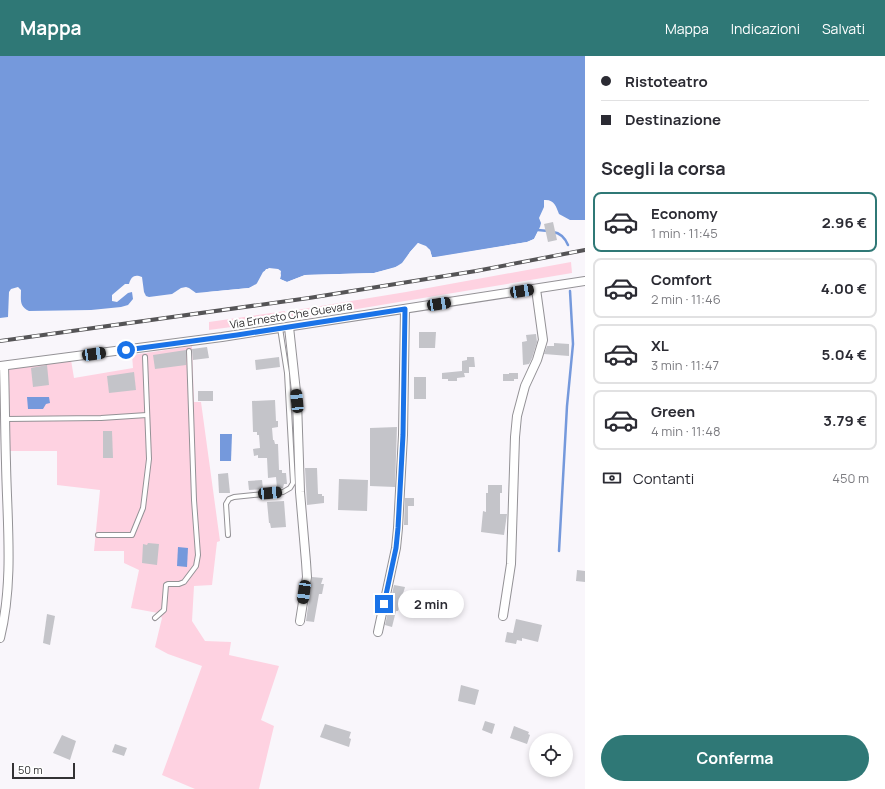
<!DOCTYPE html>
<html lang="it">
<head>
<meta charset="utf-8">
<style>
	:root { --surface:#fff; --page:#f2f2f3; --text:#2b2b33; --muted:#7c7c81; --line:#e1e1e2; --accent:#2f7876 }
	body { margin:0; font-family:Manrope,sans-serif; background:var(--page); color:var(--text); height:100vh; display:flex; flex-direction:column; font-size:15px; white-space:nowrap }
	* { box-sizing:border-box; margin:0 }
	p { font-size:13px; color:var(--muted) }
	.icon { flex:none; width:22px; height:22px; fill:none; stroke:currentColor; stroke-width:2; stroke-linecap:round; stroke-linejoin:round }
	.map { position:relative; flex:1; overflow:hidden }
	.side { display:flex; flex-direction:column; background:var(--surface); width:300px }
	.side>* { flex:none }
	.banner { display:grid; align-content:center; height:88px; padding:0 16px; background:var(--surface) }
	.controls { position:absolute; left:529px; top:677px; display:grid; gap:8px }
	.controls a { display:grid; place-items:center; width:44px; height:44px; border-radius:50%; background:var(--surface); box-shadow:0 2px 6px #0003; font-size:20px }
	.scale { position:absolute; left:12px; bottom:10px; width:63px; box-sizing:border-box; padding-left:4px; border:2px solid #333234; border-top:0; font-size:11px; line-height:14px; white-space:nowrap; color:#333234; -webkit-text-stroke:3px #fff; paint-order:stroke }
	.end { position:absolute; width:18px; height:18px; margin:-9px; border:5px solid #1a73e8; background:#fff; box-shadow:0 0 0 2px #fff }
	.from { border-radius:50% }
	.bubble { position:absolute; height:28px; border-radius:14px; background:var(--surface); box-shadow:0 2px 6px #0003; font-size:13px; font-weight:700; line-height:28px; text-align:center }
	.car { position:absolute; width:12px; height:24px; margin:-12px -6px; border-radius:5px; box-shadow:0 0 3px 1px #0007; background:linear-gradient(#222 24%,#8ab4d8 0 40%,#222 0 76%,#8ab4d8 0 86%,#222 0) }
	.banner b { display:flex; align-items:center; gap:14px; height:38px; font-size:15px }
	.banner b+b { border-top:1px solid var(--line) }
	.banner i { width:10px; height:10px; background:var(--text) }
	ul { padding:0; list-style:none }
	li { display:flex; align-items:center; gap:12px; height:60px; margin:0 8px 6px; padding:0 8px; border:2px solid var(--line); border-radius:8px }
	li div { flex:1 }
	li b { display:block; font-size:15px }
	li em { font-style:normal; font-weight:700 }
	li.current { border-color:var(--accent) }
	li>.icon { width:36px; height:36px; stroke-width:1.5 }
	h2 { padding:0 16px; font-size:18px; line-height:48px }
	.pay { display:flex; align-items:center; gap:10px; height:44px; padding:0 16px; font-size:15px }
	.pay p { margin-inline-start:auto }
	.cta { display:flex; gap:8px; margin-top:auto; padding:8px 16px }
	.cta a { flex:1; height:46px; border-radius:24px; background:var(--accent); color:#fff; font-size:16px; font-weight:700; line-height:46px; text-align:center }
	header { display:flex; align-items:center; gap:24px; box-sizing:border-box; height:56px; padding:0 20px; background:var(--accent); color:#fff }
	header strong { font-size:19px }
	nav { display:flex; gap:22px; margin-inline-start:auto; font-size:14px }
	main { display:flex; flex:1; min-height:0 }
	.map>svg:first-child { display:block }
	.green { fill:#fed2e1 }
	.water { fill:#7599dc }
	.pier { fill:#f9f6fb }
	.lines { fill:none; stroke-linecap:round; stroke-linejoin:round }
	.stream { stroke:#7599dc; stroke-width:2.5 }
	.building { fill:#c4c4c9 }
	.service-casing { stroke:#949296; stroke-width:6 }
	.minor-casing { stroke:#949296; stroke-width:10 }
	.service { stroke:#fff; stroke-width:4 }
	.minor { stroke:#fff; stroke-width:8 }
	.rail-casing { stroke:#555456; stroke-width:4 }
	.rail { stroke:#fff; stroke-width:2.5; stroke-dasharray:8; stroke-linecap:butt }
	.route { stroke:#1a73e8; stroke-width:5 }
	.labels { text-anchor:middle; stroke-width:4; stroke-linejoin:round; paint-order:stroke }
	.street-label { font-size:11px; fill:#333234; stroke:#fff }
</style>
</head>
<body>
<header>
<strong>Mappa</strong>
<nav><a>Mappa</a><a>Indicazioni</a><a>Salvati</a></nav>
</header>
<main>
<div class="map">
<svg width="585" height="733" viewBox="0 0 585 733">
	<rect width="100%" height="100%" fill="#f9f6fb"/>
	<g class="green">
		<path d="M571,206L572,217L333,257L294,263C291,261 290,258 290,255L406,236Z"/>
		<path d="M285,255L286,263L284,264L209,274V266Z"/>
		<path d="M192,290L194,346H201L220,485L217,486L212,529L194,530L192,565L205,585L231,586L229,599L279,610L261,664L274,670L259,733H195L162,719L202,610L168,598L155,591L162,562L158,557L131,552L139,514L124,507V495H94L100,434L57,429V395H10L8,312L71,304L74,322L133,312L132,299Z"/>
	</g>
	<g class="water">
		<path d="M0,0H585V164H570L559,158C556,150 554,143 544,144V151L539,162L541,167L540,171L534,183L527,186L435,201H432L430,194L418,187L410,196L402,207L394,212L374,217L305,219L287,226L280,223L281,219L278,213H266L258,227L249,232L196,237L189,232L186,231L181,232L172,238L149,241L146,240L144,236L142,221C135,218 131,220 129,228H125L112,239V245L117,246L128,237L132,236L133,243L128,249L121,251L91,254L29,255C19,250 21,244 21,234L18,231L11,233L9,236L8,261L0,262Z"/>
		<path d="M27,341H49L50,347L46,348L43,353H28Z"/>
		<path d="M220,378H232L231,405H220Z"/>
		<path d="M178,491L188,492L187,511L177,510Z"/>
	</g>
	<path class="pier" d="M540,171L536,184L527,188L435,203L431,202L428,195L425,192L418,190L411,197L406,206L400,212L375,218L305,221L287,228L278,225L279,216L277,214H269L265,217L257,230L250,234L207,238L208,236L249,232L256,229L263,216L269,212L278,213L281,215L280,223L287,226L305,219L374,217L399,210L405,205L410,196L418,187L426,190L430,194L432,201H439L527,186L534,183Z"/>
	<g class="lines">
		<g class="stream">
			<path d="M538,174L548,175"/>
			<path d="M553,176C561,177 565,182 568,189"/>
			<path d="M559,495L567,350L573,288L570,235"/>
		</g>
	</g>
	<g class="building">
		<path d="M553,166L557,184L548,186L544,168Z"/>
		<path d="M419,276H436L435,292H419Z"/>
		<path d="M536,278L537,286L532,302L529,308L523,309L522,286L527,285L526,279Z"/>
		<path d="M554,287L569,288V300L544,298L547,290H554Z"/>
		<path d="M207,291L209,302L193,304L192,293Z"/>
		<path d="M186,294V309L155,313L153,299Z"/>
		<path d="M279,301L280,311L256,314L255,304Z"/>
		<path d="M467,301H474L475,311H469V317H464L465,321L457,322V325H448V323H442V317L462,315V305L467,304Z"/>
		<path d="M47,309L49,329L33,331L31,312Z"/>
		<path d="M134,316L136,334L109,337L107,320Z"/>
		<path d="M509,317H518V323H514V325H503V318H509Z"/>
		<rect x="414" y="321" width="12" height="22"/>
		<rect x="198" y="335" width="15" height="10"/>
		<path d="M275,344L276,365H278V371L272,372L273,384H274L275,388H278L279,414H282V417H286L287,428H284L283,432H277L276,421L268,422L267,402H258V399L254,400L253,393L260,392L259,379H257V376H253L252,345Z"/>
		<path d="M397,371L395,431L370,430V372Z"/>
		<path d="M103,375H112L113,402H103Z"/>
		<path d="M305,412H317L318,438H322V440H324V447L307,449Z"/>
		<path d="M228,417L230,437H219L218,418Z"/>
		<path d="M339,423L368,424L367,455L338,454Z"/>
		<path d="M262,424L263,433L249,434L248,425Z"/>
		<path d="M488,429H502V437H500V458H507L504,479L481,476L483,455L486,456V437H488Z"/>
		<path d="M405,442H414V450H408V469H404Z"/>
		<path d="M284,445L286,471L271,472L270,467H269L267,446Z"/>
		<path d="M148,487L159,488L157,509L142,507L143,488L147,489Z"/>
		<path d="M577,514L585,515V526L576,525Z"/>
		<path d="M312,521L323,522L321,528H324L322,538H319L314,566L306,565Z"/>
		<path d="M394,529L405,531L398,555H396L392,571L385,569Z"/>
		<path d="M47,558L55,560L50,589L43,587Z"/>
		<path d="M516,563L542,569L538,586L522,582V585L517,584L516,588L505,586L507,576L513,577Z"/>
		<path d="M461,629L479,634L475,649L458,645Z"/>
		<path d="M485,665L495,668L492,678L482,674Z"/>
		<path d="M325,668L351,676L349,682L351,683L349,691L320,681Z"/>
		<path d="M514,670L529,676L528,678L530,679L527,688L510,682Z"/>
		<path d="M62,679L76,685L70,704L53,697Z"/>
		<path d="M115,688L127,692L124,700L112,696Z"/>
	</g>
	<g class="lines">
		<g class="service-casing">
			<g id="service">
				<path d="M6,363L101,362L147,359"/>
				<path d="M98,479H132L143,452L149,403L145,301"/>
				<path d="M228,479L226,448L229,443L234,441L283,436L290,432L293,427L287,317L280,272"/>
				<path d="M155,562L164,554L166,529L168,528H179L184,526L196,510L198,499L194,444L189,295"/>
			</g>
		</g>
		<g class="minor-casing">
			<g id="minor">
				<path d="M289,271L297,345L300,436L306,506L307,521L300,565"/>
				<path d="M0,310L222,281L585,225"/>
				<path d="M503,560L511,508L515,381L517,360L525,330L537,304L543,284L536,233"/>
				<path d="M378,576L396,492L398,472L403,379L405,253"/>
				<path d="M0,582C14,525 7,465 6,407C5,374 5,342 4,310"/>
			</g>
		</g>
		<use href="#service" class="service"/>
		<use href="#minor" class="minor"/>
		<g class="rail-casing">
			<path id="rail" d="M0,285L309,242L476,215L585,194"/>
		</g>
		<use href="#rail" class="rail"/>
	</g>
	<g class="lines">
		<path class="route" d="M126,294L237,279L405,253L403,379L398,472L396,492L384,548"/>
	</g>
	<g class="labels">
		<g class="street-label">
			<text transform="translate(291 259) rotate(-9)" y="4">Via Ernesto Che Guevara</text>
		</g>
	</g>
</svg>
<div class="controls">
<a><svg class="icon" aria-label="locate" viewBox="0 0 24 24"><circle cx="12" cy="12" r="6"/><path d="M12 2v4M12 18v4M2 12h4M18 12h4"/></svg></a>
</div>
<div class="scale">50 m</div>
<i class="end from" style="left:126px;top:294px"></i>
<i class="end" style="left:384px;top:548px"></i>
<div class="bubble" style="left:398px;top:534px;width:66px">2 min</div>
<i class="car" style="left:522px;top:235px;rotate:81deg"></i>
<i class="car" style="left:439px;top:248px;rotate:81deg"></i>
<i class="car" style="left:94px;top:298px;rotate:82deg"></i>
<i class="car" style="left:297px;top:345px;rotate:354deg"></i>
<i class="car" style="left:270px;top:437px;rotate:85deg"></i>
<i class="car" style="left:304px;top:536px;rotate:188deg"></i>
</div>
<section class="side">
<div class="banner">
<b><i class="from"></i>Ristoteatro</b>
<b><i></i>Destinazione</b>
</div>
<h2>Scegli la corsa</h2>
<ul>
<li class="current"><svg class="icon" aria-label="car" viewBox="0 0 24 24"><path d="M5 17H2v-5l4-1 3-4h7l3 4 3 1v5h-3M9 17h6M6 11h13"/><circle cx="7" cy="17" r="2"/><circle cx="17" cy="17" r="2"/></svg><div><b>Economy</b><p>1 min · 11:45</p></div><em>2.96 €</em></li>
<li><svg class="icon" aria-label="car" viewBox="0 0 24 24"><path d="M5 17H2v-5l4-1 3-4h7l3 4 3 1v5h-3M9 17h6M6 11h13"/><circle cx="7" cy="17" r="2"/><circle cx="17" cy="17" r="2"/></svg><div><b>Comfort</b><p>2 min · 11:46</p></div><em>4.00 €</em></li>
<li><svg class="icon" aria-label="car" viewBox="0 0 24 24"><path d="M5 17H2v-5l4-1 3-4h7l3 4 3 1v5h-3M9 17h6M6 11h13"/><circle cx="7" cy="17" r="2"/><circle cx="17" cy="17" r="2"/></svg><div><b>XL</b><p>3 min · 11:47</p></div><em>5.04 €</em></li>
<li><svg class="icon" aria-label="car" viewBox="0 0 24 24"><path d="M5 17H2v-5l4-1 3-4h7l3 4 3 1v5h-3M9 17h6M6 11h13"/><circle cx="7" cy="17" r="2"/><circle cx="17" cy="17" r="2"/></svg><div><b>Green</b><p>4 min · 11:48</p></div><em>3.79 €</em></li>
</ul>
<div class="pay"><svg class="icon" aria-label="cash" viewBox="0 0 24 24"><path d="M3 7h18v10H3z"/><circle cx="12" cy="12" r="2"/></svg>Contanti<p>450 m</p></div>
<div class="cta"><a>Conferma</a></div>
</section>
</main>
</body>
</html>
